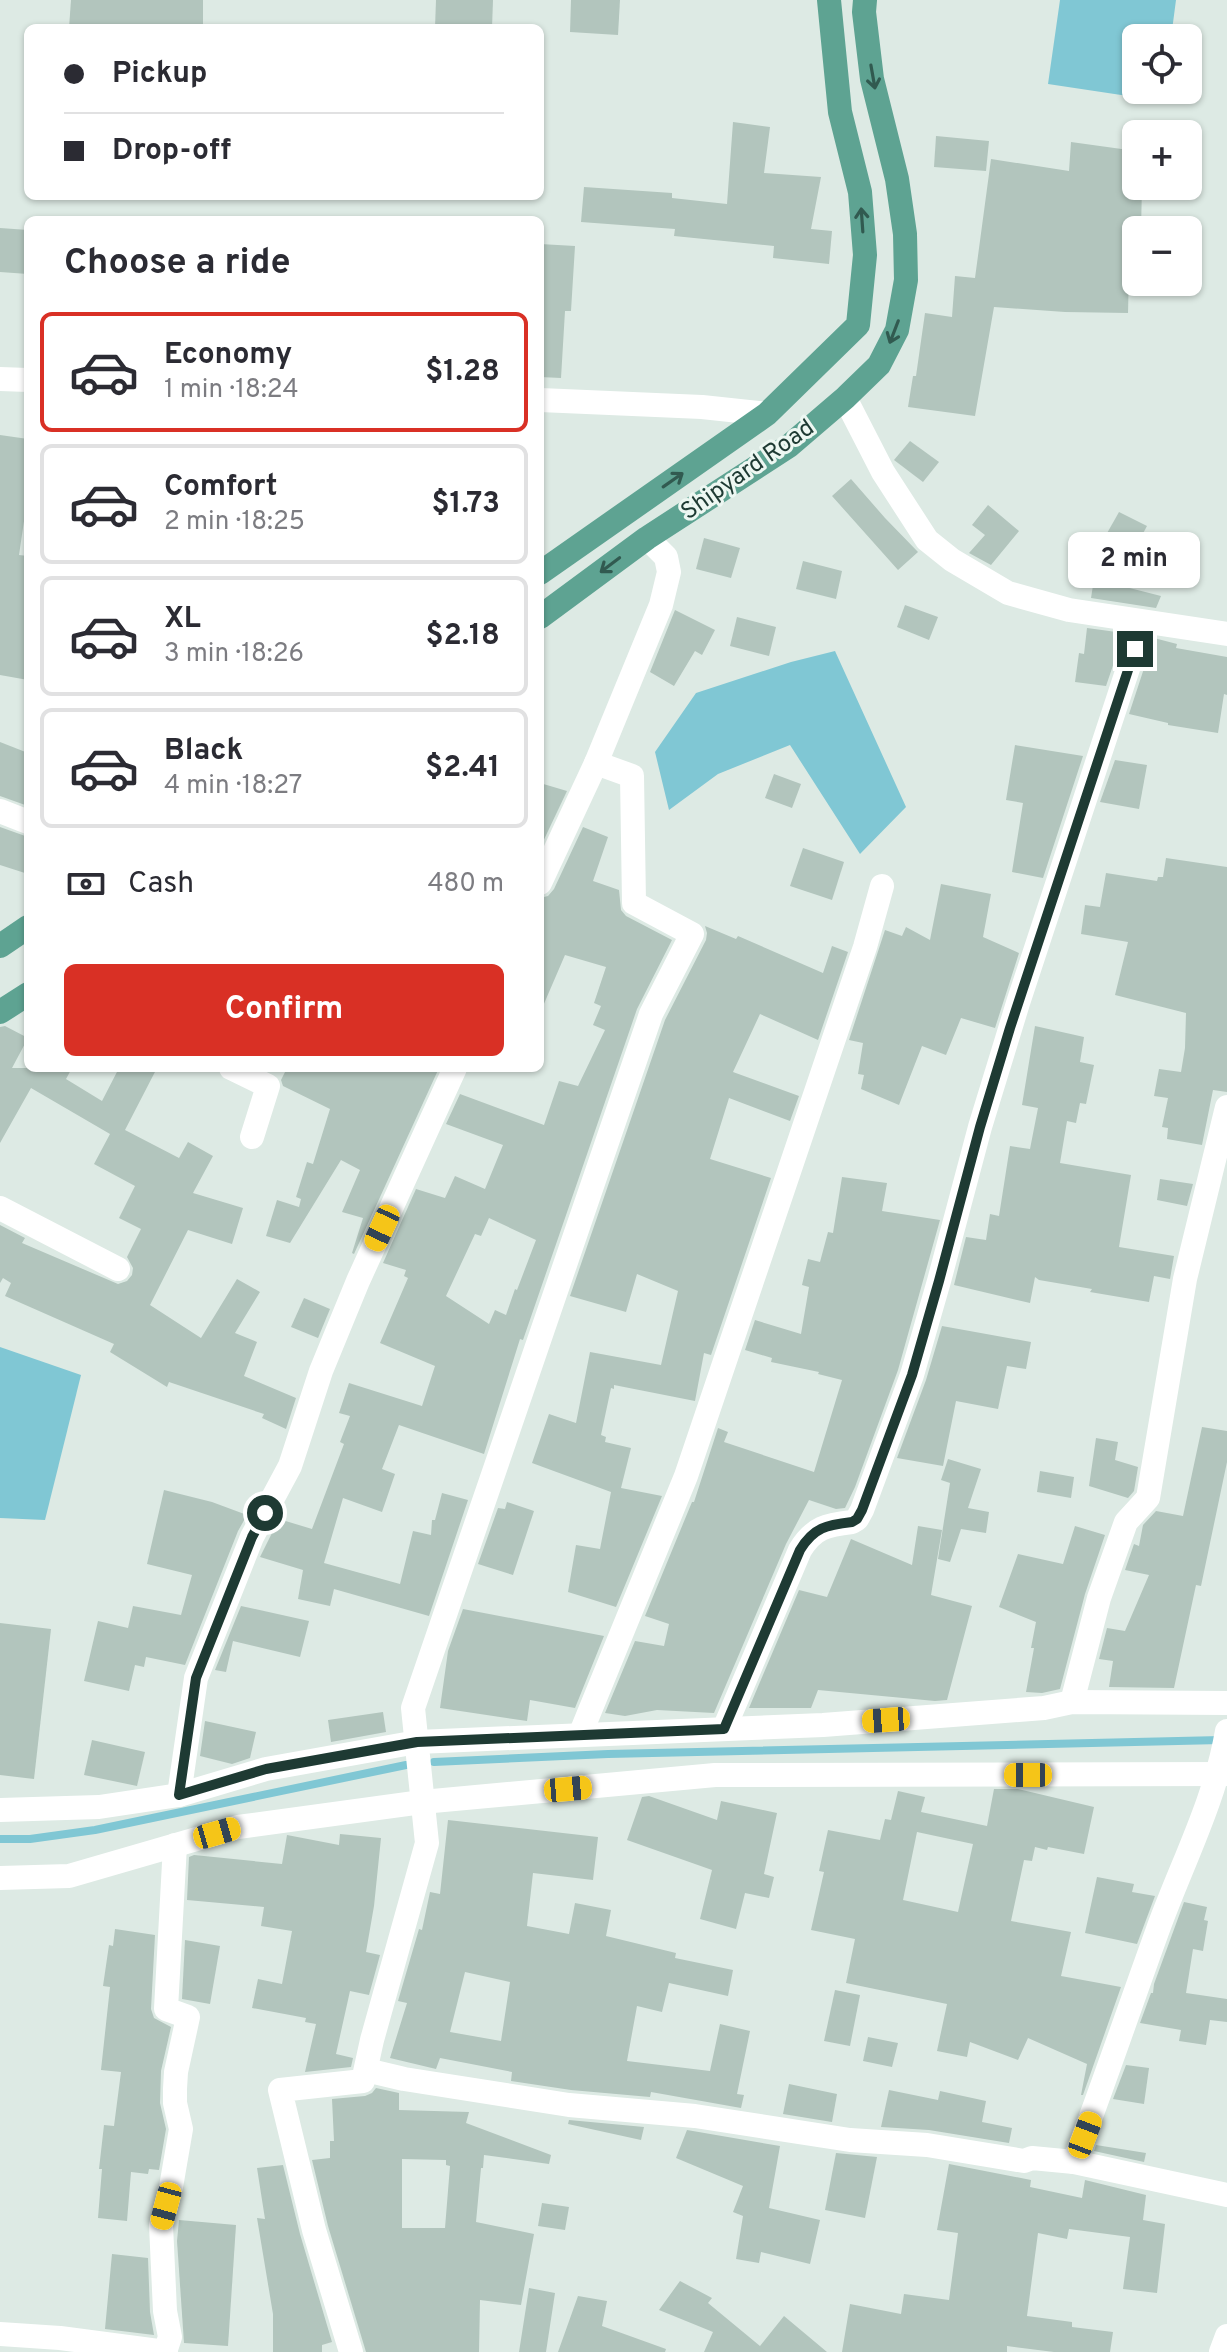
<!DOCTYPE html>
<html lang="en">
<head>
<meta charset="utf-8">
<style>
	:root { --surface:#fff; --page:#f7f7f7; --text:#2b2b33; --muted:#7c7c81; --line:#e1e1e2; --accent:#d93025 }
	body { margin:0; font-family:Overpass,sans-serif; background:var(--page); color:var(--text); height:100vh; display:flex; flex-direction:column; font-size:30px; white-space:nowrap }
	* { box-sizing:border-box; margin:0 }
	p { font-size:26px; color:var(--muted) }
	.icon { flex:none; width:44px; height:44px; fill:none; stroke:currentColor; stroke-width:2; stroke-linecap:round; stroke-linejoin:round }
	.map { position:relative; flex:1; overflow:hidden }
	.details { position:absolute; left:24px; top:216px; width:520px; height:856px; display:flex; flex-direction:column; background:var(--surface); border-radius:12px; box-shadow:0 2px 6px #0004 }
	.details>* { flex:none }
	.guide { position:absolute; left:24px; top:24px; width:520px; height:176px; border-radius:12px; box-shadow:0 2px 6px #0004; display:grid; align-content:center; height:176px; padding:0 40px; background:var(--surface) }
	.controls { position:absolute; left:1122px; top:24px; display:grid; gap:16px }
	.controls a { display:grid; place-items:center; width:80px; height:80px; border-radius:12px; background:var(--surface); box-shadow:0 2px 6px #0004; font-size:40px }
	.end { position:absolute; width:36px; height:36px; margin:-18px; border:10px solid #1e3a33; background:#fff; box-shadow:0 0 0 4px #fff }
	.from { border-radius:50% }
	.bubble { position:absolute; height:56px; border-radius:12px; background:var(--surface); box-shadow:0 2px 6px #0004; font-size:26px; font-weight:700; line-height:56px; text-align:center }
	.car { position:absolute; width:24px; height:48px; margin:-24px -12px; border-radius:10px; box-shadow:0 0 6px 2px #0007; background:linear-gradient(#f5c518 24%,#345 0 40%,#f5c518 0 76%,#345 0 86%,#f5c518 0) }
	.guide b { display:flex; align-items:center; gap:28px; height:76px; font-size:30px }
	.guide b+b { border-top:2px solid var(--line) }
	.guide i { width:20px; height:20px; background:var(--text) }
	ul { padding:0; list-style:none }
	li { display:flex; align-items:center; gap:24px; height:120px; margin:0 16px 12px; padding:0 24px; border:4px solid var(--line); border-radius:12px }
	li div { flex:1 }
	li b { display:block; font-size:30px }
	li em { font-style:normal; font-weight:700 }
	li.selected { border-color:var(--accent) }
	li>.icon { width:72px; height:72px; stroke-width:1.5 }
	h2 { padding:0 40px; font-size:36px; line-height:96px }
	.pay { display:flex; align-items:center; gap:20px; height:88px; padding:0 40px; font-size:30px }
	.pay p { margin-inline-start:auto }
	.primary-button { display:flex; gap:16px; margin-top:auto; padding:16px 40px }
	.primary-button a { flex:1; height:92px; border-radius:12px; background:var(--accent); color:#fff; font-size:32px; font-weight:700; line-height:92px; text-align:center }
	.map>svg:first-child { display:block }
	.water { fill:#80c7d4 }
	.lines { fill:none; stroke-linecap:round; stroke-linejoin:round }
	.stream { stroke:#80c7d4; stroke-width:8 }
	.building { fill:#b2c5bd; fill-rule:evenodd }
	.minor { stroke:#fff; stroke-width:24 }
	.major { stroke:#5ea392; stroke-width:24 }
	.oneway { stroke:#315a50 }
	.route { stroke:#1e3a33; stroke-width:10 }
	.labels { text-anchor:middle; stroke-width:6; stroke-linejoin:round; paint-order:stroke }
	.street-label { font-size:24px; fill:#1e3a33; stroke:#edf7f2 }
</style>
</head>
<body>
<div class="map">
<svg width="1227" height="2352" viewBox="0 0 1227 2352">
	<rect width="100%" height="100%" fill="#ddeae4"/>
	<g class="water">
		<path d="M1060,0H1176L1171,38H1136V90H1163L1161,101L1048,84Z"/>
		<path d="M835,651L906,807L860,854L790,745L718,774L669,810L655,752L696,693L791,662Z"/>
		<path d="M0,1347L81,1375L45,1520L0,1518Z"/>
	</g>
	<g class="lines">
		<g class="stream">
			<path d="M434,1762L608,1754L1221,1740"/>
			<path d="M0,1839H30L95,1830L406,1765"/>
		</g>
	</g>
	<g class="building">
		<path d="M71,0H203V28H69Z"/>
		<path d="M436,0H493L492,28H435Z"/>
		<path d="M571,0H620L618,35L570,32Z"/>
		<path d="M733,122L770,127L764,173L821,177L811,229L832,231L829,264L773,258L774,246L674,236L675,229L581,222L584,187L672,193V198L727,204Z"/>
		<path d="M936,136L989,141L986,171L934,167Z"/>
		<path d="M1071,142L1136,151V186H1142L1141,230H1136V271H1129L1128,313L1065,312L994,307L975,416L908,407L913,376H916L925,313L952,317L955,276L975,278L991,159L1069,171Z"/>
		<path d="M0,228L28,230V274L0,272Z"/>
		<path d="M540,244L575,246L571,311H565L561,378L540,377Z"/>
		<path d="M0,435L28,439V494L19,555L28,556V680L0,675Z"/>
		<path d="M910,441L939,462L923,482L894,460Z"/>
		<path d="M851,479L885,518L918,552L898,570L832,496Z"/>
		<path d="M988,505L1019,531L991,565L969,553L985,535L972,525Z"/>
		<path d="M1119,512L1147,526L1134,550L1106,535Z"/>
		<path d="M704,538L740,548L731,578L696,569Z"/>
		<path d="M803,561L842,571L836,599L796,589Z"/>
		<path d="M1094,579L1161,596L1156,608L1091,598Z"/>
		<path d="M905,605L938,617L929,640L897,627Z"/>
		<path d="M675,610L715,630L702,655L695,651L674,686L650,672Z"/>
		<path d="M737,617L776,627L769,656L730,646Z"/>
		<path d="M1087,628L1124,633L1106,686L1075,682L1079,653L1084,654Z"/>
		<path d="M1154,638L1177,644L1176,648L1227,657V695L1224,694L1218,733L1168,725V723L1129,714Z"/>
		<path d="M0,742L28,753V806L0,796Z"/>
		<path d="M1015,745L1083,756L1043,878L1012,872L1023,803L1006,800Z"/>
		<path d="M1115,760L1147,765L1139,809L1100,802Z"/>
		<path d="M774,774L801,784L792,808L765,798Z"/>
		<path d="M540,783L567,791L540,848Z"/>
		<path d="M0,827L28,837V874L0,865Z"/>
		<path d="M583,827L608,837L593,881L619,890L621,910L626,916L672,940L637,1009L523,1340L520,1339L484,1454L399,1425L382,1469L395,1474L382,1512L343,1498L324,1563L400,1584L413,1531L431,1535L432,1520H435L442,1493L468,1500L429,1616L334,1589L330,1606L298,1599L303,1570L260,1557L279,1519L312,1529L344,1444L340,1442L350,1416L339,1413L349,1383L422,1406L435,1366L380,1343L408,1278L404,1276L406,1270L383,1263L416,1189L445,1198L455,1176L485,1189L503,1145L446,1124L460,1094L544,1125L559,1081L578,1086L605,1030L593,1025L601,1006L594,1003L606,967L565,955L540,1013V898L548,896L554,889ZM489,1218L536,1240L517,1290L515,1289L506,1315L495,1310L489,1324L446,1296L475,1234L481,1236Z"/>
		<path d="M803,848L844,862L832,900L790,886Z"/>
		<path d="M1166,858L1227,867V1092L1213,1090L1202,1145L1167,1139L1168,1128L1162,1127L1168,1098L1154,1096L1159,1069L1181,1072L1185,1048L1186,1013L1115,995L1128,942L1081,934L1085,905L1100,907L1106,873L1157,881L1158,877H1163Z"/>
		<path d="M941,884L991,894L983,937L1019,953L995,1028L961,1018L946,1055L922,1046L899,1105L861,1089L864,1075L858,1074L863,1043L849,1040L885,930L902,936L906,927L930,940Z"/>
		<path d="M705,926L736,939L738,936L823,973L832,946L848,952L818,1040L760,1014L733,1072L799,1096L790,1121L729,1098L710,1159L771,1178L711,1355L704,1353L695,1401L614,1385V1389L611,1388L601,1435L606,1437L605,1442L631,1448L621,1488L662,1496L616,1607L568,1592L576,1545L600,1549L611,1492L532,1463L549,1414L576,1423L590,1352L661,1365L678,1291L637,1274L626,1312L570,1296L665,1020L706,940L707,933Z"/>
		<path d="M5,1026L28,1038L12,1068H72L66,1079L102,1101L119,1068H157L125,1130L179,1158L188,1142L213,1156L193,1193L243,1208L232,1244L188,1230L150,1305L201,1338L237,1279L260,1292L235,1333L257,1342L244,1376L296,1398L286,1429L262,1418L264,1414L169,1382L167,1387L110,1352L114,1344L5,1296L11,1283L3,1278L0,1283V1225L25,1238L22,1243L118,1284L127,1281L132,1275L133,1268L127,1257L141,1229L119,1218L135,1186L94,1164L110,1134L31,1088L0,1143V1027Z"/>
		<path d="M1035,1026L1084,1037L1080,1062L1094,1065L1086,1104L1080,1103L1076,1123L1067,1121L1060,1163L1131,1175L1119,1247L1174,1256L1170,1279L1154,1276L1149,1302L1090,1292L1092,1289L1039,1280L1035,1277L1030,1303L954,1285L966,1237L986,1240L990,1214L999,1216L1010,1146L1030,1149L1038,1108L1022,1105Z"/>
		<path d="M287,1068H439L354,1254L352,1253L363,1218L342,1212L360,1170L341,1160L290,1243L266,1236L277,1200L299,1207L301,1199L296,1197L307,1162L313,1164L330,1109L283,1086L281,1080Z"/>
		<path d="M842,1177L887,1183L882,1211L940,1220L898,1370L855,1487L845,1508L836,1509L809,1500L786,1544L714,1713L657,1710L625,1716L605,1713L635,1641L664,1646L669,1624L645,1616L692,1502H694L718,1428L728,1432L724,1442L814,1472L842,1380L818,1374L819,1372L771,1362L772,1358L745,1350L755,1320L801,1334L809,1287L802,1285L808,1259L820,1262L828,1232L833,1233Z"/>
		<path d="M1160,1179L1193,1184L1187,1206L1157,1200Z"/>
		<path d="M304,1298L330,1309L318,1338L291,1327Z"/>
		<path d="M942,1326L1031,1342L1026,1369L1007,1366L998,1409L956,1401L943,1466L897,1458L926,1380Z"/>
		<path d="M1202,1427L1227,1431V1462L1201,1586L1196,1585L1174,1688L1109,1687L1113,1661L1099,1659L1107,1628L1125,1631L1149,1575L1125,1570L1134,1544L1139,1546L1143,1525L1156,1511L1183,1516Z"/>
		<path d="M1096,1438L1118,1442L1115,1460L1138,1467L1134,1491L1128,1498L1089,1486Z"/>
		<path d="M948,1459L981,1469L968,1508L989,1512L986,1533L961,1529L950,1562L938,1559L950,1483L941,1480Z"/>
		<path d="M1040,1471L1074,1477L1071,1498L1037,1492Z"/>
		<path d="M164,1490L212,1502L247,1515L238,1531L185,1665L146,1657L144,1667L135,1665L129,1691L84,1681L98,1621L128,1628L133,1606L181,1615L192,1575L147,1564Z"/>
		<path d="M507,1502L534,1511L513,1575L478,1564L498,1508L505,1509Z"/>
		<path d="M918,1526L942,1530L931,1595L972,1606L947,1700L935,1701L818,1690L811,1708H749L799,1590L827,1597L851,1539L912,1565Z"/>
		<path d="M1075,1526L1105,1535L1085,1594L1060,1689L1042,1693L1026,1692L1034,1648H1031L1036,1622L999,1607L1018,1554L1063,1564Z"/>
		<path d="M241,1606L309,1621L300,1657L233,1641L226,1672L215,1670Z"/>
		<path d="M463,1609L604,1636L575,1708L530,1700L527,1721L440,1708L448,1651Z"/>
		<path d="M0,1623L51,1629L34,1779L0,1775Z"/>
		<path d="M383,1712L386,1732L331,1742L328,1720Z"/>
		<path d="M205,1721L256,1732L250,1758L232,1764L200,1756Z"/>
		<path d="M92,1740L145,1752L137,1786L84,1775Z"/>
		<path d="M994,1789H1018L1094,1807L1084,1854L1048,1847L1047,1850L1035,1847L1032,1861L1024,1860L1011,1921L1071,1932L1061,1976L1121,1987L1083,2095H1081L1087,2064L1028,2038L1018,2060L970,2042L967,2057L937,2051L947,2004L846,1983L855,1939L811,1930L824,1872L819,1871L828,1830L880,1840L885,1819L891,1820L898,1791L925,1797L921,1812L987,1826ZM917,1832L973,1844L958,1912L903,1900Z"/>
		<path d="M649,1796L717,1820L721,1801L777,1813L764,1874L774,1877L769,1898L745,1893L736,1929L700,1919L712,1870L627,1840L642,1797Z"/>
		<path d="M448,1820L598,1837L593,1880L533,1873L527,1926L569,1934L575,1903L611,1910L606,1936L676,1953L675,1958L733,1970L728,1996L669,1983L662,2012L637,2006L627,2061L710,2071L720,2024L750,2031L737,2094L744,2095L741,2108L651,2092L650,2097L571,2090L511,2081L512,2072L440,2058L436,2069L390,2058L407,2003L398,2001L419,1929L422,1930L430,1892L440,1894ZM465,1972L510,1982L501,2041L450,2032Z"/>
		<path d="M340,1834L381,1838L374,1906L366,1952L380,1955L369,1995L350,1991L336,2054L353,2058L351,2067L305,2072L316,2024L305,2022L306,2018L252,2008L258,1979L282,1984L292,1931L261,1926L264,1907L187,1900L189,1857L194,1855L282,1864L287,1835L339,1845Z"/>
		<path d="M1097,1877L1134,1884L1132,1892L1155,1896L1137,1944L1085,1933Z"/>
		<path d="M1184,1902L1207,1907L1204,1920L1208,1921L1203,1951L1193,1949L1186,1993L1227,1999V2022L1210,2020L1206,2045L1179,2041L1181,2030L1140,2023L1151,1993H1153L1154,1984Z"/>
		<path d="M115,1929L155,1935L151,2009L154,2018L171,2027L161,2071L160,2103L166,2129L159,2170L149,2169L148,2174L131,2172L127,2221L98,2218L102,2169H99L104,2125L114,2126L121,2072L101,2070L110,1987L103,1986L109,1945L113,1946Z"/>
		<path d="M185,1940L220,1946L210,2004L182,1999Z"/>
		<path d="M835,1990L860,1995L850,2046L824,2041Z"/>
		<path d="M868,2037L898,2043L892,2067L863,2061Z"/>
		<path d="M1126,2065L1149,2068L1144,2104L1113,2099Z"/>
		<path d="M789,2084L837,2094L832,2122L783,2114Z"/>
		<path d="M376,2088L399,2093V2110L469,2112L466,2123L551,2155L549,2164L484,2155L483,2168H481L476,2222L534,2234L521,2305L480,2300L479,2352H366L328,2226L312,2160L330,2158V2141H334L332,2099L365,2096L372,2093ZM402,2159L446,2160V2165L450,2166L445,2228H402Z"/>
		<path d="M889,2090L938,2100L940,2091L986,2101L982,2122L1012,2128L1009,2143L929,2130L881,2127Z"/>
		<path d="M569,2120L644,2127L641,2140L568,2124Z"/>
		<path d="M687,2130L780,2146L769,2208L820,2220L810,2264L761,2252L759,2263L736,2259L743,2216L733,2212L743,2186L676,2158Z"/>
		<path d="M1096,2145L1146,2153L1144,2162L1094,2151Z"/>
		<path d="M836,2153L877,2157L865,2218L825,2210Z"/>
		<path d="M949,2164L1031,2180L1030,2187L1082,2198L1085,2180L1146,2195L1143,2220L1165,2224L1157,2293L1123,2289L1130,2237L1069,2229L1067,2239L1038,2233L1027,2316L1072,2322V2327L1113,2332L1110,2352H1054L1007,2346V2352H842L850,2304L901,2314L904,2294L949,2300L958,2233L937,2230Z"/>
		<path d="M283,2165L300,2234L332,2342L322,2345V2352H273V2314L257,2218L265,2219L257,2168Z"/>
		<path d="M542,2203L569,2207L565,2230L538,2226Z"/>
		<path d="M179,2220L236,2225L228,2346L184,2343L177,2241Z"/>
		<path d="M112,2254L148,2258L150,2312L154,2335L105,2329Z"/>
		<path d="M680,2281L712,2298L708,2303L760,2346L784,2316L827,2352H704L713,2332L659,2310Z"/>
		<path d="M529,2288L555,2293L546,2352H519Z"/>
		<path d="M578,2296L607,2301L602,2326L666,2349L665,2352H558Z"/>
	</g>
	<g class="lines">
		<g class="minor">
			<path d="M0,379L28,380"/>
			<path d="M845,398L883,472L927,540L952,560L1008,593L1069,610L1227,634"/>
			<path d="M540,400L702,407L767,414"/>
			<path d="M0,811L28,822"/>
			<path d="M540,883L596,763L661,605L669,572L666,557L647,538"/>
			<path d="M231,1068L268,1086L252,1137"/>
			<path d="M0,1208L118,1269"/>
			<path d="M1072,1702L1099,1598L1126,1522L1148,1498L1185,1279L1227,1107"/>
			<path d="M724,1729L800,1550C814,1527 827,1525 852,1522L857,1519L862,1510L912,1375L939,1281L980,1127L1018,1003L1143,623"/>
			<path d="M580,1735L686,1476L865,947L882,886"/>
			<path d="M179,1795L196,1678L252,1537L290,1466L321,1371L358,1281L455,1068"/>
			<path d="M0,1810L99,1807L179,1795L266,1769L417,1742L823,1725L1044,1708L1072,1702L1227,1703"/>
			<path d="M0,1878L69,1876L238,1827L422,1802L715,1775L1227,1774"/>
			<path d="M366,2070L404,2079L569,2105L695,2116L850,2140L927,2145L1024,2161L1032,2158L1074,2162L1227,2195"/>
			<path d="M1074,2162C1103,2086 1129,2009 1157,1932C1181,1865 1215,1802 1227,1731"/>
			<path d="M0,2334L60,2338L166,2352"/>
			<path d="M165,2352L170,2337L165,2311L161,2225L171,2187L181,2129L175,2103V2089L176,2072L188,2017L166,2009L175,1845"/>
			<path d="M351,2352L314,2230L280,2090L363,2081L372,2040L427,1843L413,1708L651,1014L692,934L634,903L632,776L596,763"/>
			<path d="M1221,2352L1227,2336"/>
		</g>
		<g class="major">
			<path d="M540,573L767,414L858,325L865,255L860,192L840,112L829,0"/>
			<path d="M540,617L647,538L789,446L845,398L879,365L897,330L906,280L905,234L897,179L872,79L864,12L865,0"/>
			<path d="M0,946L28,927"/>
			<path d="M0,1012L28,994"/>
		</g>
	</g>
	<defs><path id="oneway-shaft" d="M-6 0H5M1.5-3L5.5 0L1.5 3" fill="none" stroke-width="1.6" stroke-linecap="round" stroke-linejoin="round" transform="scale(2)"/></defs>
	<g class="oneway">
		<use href="#oneway-shaft" transform="translate(873 77) rotate(80)"/>
		<use href="#oneway-shaft" transform="translate(862 220) rotate(-94)"/>
		<use href="#oneway-shaft" transform="translate(894 332) rotate(111)"/>
		<use href="#oneway-shaft" transform="translate(673 480) rotate(-35)"/>
		<use href="#oneway-shaft" transform="translate(610 565) rotate(143)"/>
	</g>
	<g class="lines">
		<path class="route" d="M265,1513L252,1537L196,1678L179,1795L266,1769L417,1742L724,1729L800,1550C814,1527 827,1525 852,1522L857,1519L862,1510L912,1375L939,1281L980,1127L1010,1028L1135,649"/>
	</g>
	<g class="labels">
		<g class="street-label">
			<text transform="translate(747 469) rotate(-35)" y="8">Shipyard Road</text>
		</g>
	</g>
</svg>
<div class="controls">
<a><svg class="icon" aria-label="locate" viewBox="0 0 24 24"><circle cx="12" cy="12" r="6"/><path d="M12 2v4M12 18v4M2 12h4M18 12h4"/></svg></a>
<a>+</a>
<a>−</a>
</div>
<i class="end from" style="left:265px;top:1513px"></i>
<i class="end" style="left:1135px;top:649px"></i>
<div class="bubble" style="left:1068px;top:532px;width:132px">2 min</div>
<i class="car" style="left:382px;top:1228px;rotate:205deg"></i>
<i class="car" style="left:886px;top:1720px;rotate:266deg"></i>
<i class="car" style="left:1028px;top:1775px;rotate:270deg"></i>
<i class="car" style="left:568px;top:1789px;rotate:85deg"></i>
<i class="car" style="left:217px;top:1833px;rotate:74deg"></i>
<i class="car" style="left:1085px;top:2135px;rotate:21deg"></i>
<i class="car" style="left:166px;top:2206px;rotate:195deg"></i>
<div class="guide">
<b><i class="from"></i>Pickup</b>
<b><i></i>Drop-off</b>
</div>
<section class="details">
<h2>Choose a ride</h2>
<ul>
<li class="selected"><svg class="icon" aria-label="car" viewBox="0 0 24 24"><path d="M5 17H2v-5l4-1 3-4h7l3 4 3 1v5h-3M9 17h6M6 11h13"/><circle cx="7" cy="17" r="2"/><circle cx="17" cy="17" r="2"/></svg><div><b>Economy</b><p>1 min · 18:24</p></div><em>$1.28</em></li>
<li><svg class="icon" aria-label="car" viewBox="0 0 24 24"><path d="M5 17H2v-5l4-1 3-4h7l3 4 3 1v5h-3M9 17h6M6 11h13"/><circle cx="7" cy="17" r="2"/><circle cx="17" cy="17" r="2"/></svg><div><b>Comfort</b><p>2 min · 18:25</p></div><em>$1.73</em></li>
<li><svg class="icon" aria-label="car" viewBox="0 0 24 24"><path d="M5 17H2v-5l4-1 3-4h7l3 4 3 1v5h-3M9 17h6M6 11h13"/><circle cx="7" cy="17" r="2"/><circle cx="17" cy="17" r="2"/></svg><div><b>XL</b><p>3 min · 18:26</p></div><em>$2.18</em></li>
<li><svg class="icon" aria-label="car" viewBox="0 0 24 24"><path d="M5 17H2v-5l4-1 3-4h7l3 4 3 1v5h-3M9 17h6M6 11h13"/><circle cx="7" cy="17" r="2"/><circle cx="17" cy="17" r="2"/></svg><div><b>Black</b><p>4 min · 18:27</p></div><em>$2.41</em></li>
</ul>
<div class="pay"><svg class="icon" aria-label="cash" viewBox="0 0 24 24"><path d="M3 7h18v10H3z"/><circle cx="12" cy="12" r="2"/></svg>Cash<p>480 m</p></div>
<div class="primary-button"><a>Confirm</a></div>
</section>
</div>
</body>
</html>
